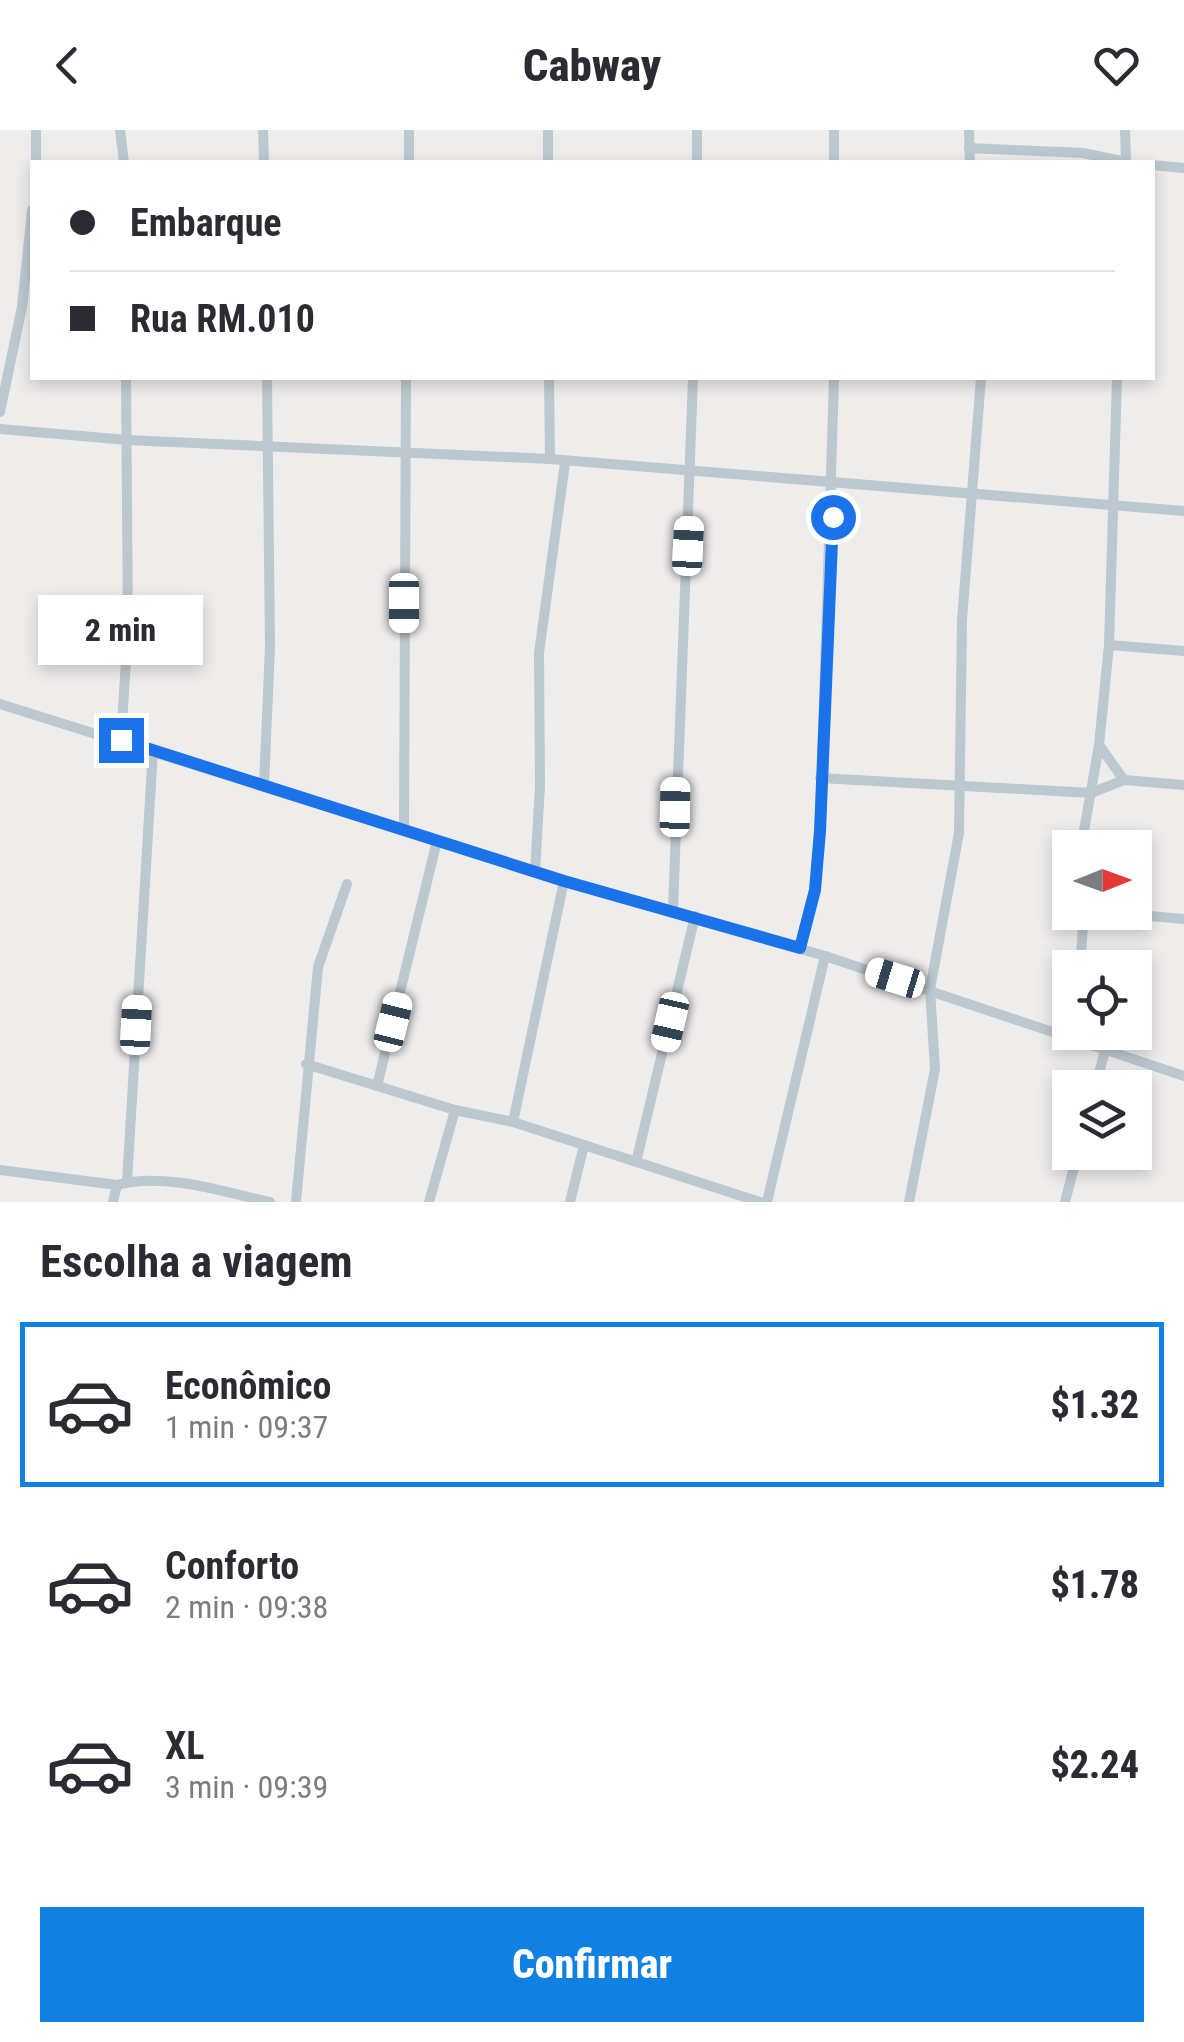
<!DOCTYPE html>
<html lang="pt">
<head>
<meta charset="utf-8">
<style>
	:root { --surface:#fff; --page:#f2f2f3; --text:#2b2b33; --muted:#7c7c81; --line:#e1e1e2; --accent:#1180e3 }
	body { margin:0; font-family:"Roboto Condensed",sans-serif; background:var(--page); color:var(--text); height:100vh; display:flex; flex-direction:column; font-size:38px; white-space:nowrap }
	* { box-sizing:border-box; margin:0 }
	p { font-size:32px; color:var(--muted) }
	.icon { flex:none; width:55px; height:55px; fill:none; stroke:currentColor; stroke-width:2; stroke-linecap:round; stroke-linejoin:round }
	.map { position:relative; height:1072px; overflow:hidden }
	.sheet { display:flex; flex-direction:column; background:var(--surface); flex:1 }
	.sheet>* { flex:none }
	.banner { position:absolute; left:30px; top:30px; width:1125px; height:220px; border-radius:0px; box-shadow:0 5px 15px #0003; display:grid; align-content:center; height:220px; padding:0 40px; background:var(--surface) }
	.needle { width:65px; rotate:89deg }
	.fabs { position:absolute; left:1052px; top:700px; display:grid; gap:20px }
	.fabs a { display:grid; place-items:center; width:100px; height:100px; border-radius:0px; background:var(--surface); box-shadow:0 5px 15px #0003; font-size:50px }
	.end { position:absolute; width:45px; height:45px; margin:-22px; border:12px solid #1a73e8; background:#fff; box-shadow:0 0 0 5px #fff }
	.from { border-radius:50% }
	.bubble { position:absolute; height:70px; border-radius:0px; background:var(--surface); box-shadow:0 5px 15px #0003; font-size:32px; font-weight:800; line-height:70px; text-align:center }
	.car { position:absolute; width:30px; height:60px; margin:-30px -15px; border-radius:12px; box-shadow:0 0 8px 2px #0007; background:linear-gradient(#fff 24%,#345 0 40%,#fff 0 76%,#345 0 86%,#fff 0) }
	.banner b { display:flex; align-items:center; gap:35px; height:95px; font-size:38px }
	.banner b+b { border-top:2px solid var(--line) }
	.banner i { width:25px; height:25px; background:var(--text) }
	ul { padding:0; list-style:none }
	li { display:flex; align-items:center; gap:30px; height:165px; margin:0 20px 15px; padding:0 20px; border:5px solid transparent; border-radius:0px }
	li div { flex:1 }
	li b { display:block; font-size:38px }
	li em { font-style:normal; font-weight:800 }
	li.selected { border-color:var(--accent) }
	li>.icon { width:90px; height:90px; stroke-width:1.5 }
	h2 { padding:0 40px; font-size:45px; line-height:120px }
	.button { display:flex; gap:20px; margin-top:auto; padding:20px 40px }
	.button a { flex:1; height:115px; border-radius:0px; background:var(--accent); color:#fff; font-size:40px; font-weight:800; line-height:115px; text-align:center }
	header { display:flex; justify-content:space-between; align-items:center; height:130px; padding:0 40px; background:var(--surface); font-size:45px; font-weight:800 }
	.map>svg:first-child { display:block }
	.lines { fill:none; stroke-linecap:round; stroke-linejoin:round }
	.street { stroke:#bcc8cf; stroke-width:10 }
	.route { stroke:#1a73e8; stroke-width:12 }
</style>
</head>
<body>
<header><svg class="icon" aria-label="back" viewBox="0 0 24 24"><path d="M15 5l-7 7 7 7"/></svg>Cabway<svg class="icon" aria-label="heart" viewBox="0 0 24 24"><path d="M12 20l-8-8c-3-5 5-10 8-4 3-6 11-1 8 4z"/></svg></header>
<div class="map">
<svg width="1184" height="1072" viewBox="0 0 1184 1072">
	<rect width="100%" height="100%" fill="#efecec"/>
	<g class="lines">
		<g class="street">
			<path d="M120,0L124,32"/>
			<path d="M263,0L264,32"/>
			<path d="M409,0V32"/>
			<path d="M548,0V32"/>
			<path d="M834,0V32"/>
			<path d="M969,0L970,32"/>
			<path d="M1125,0L1126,32"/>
			<path d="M969,18L1083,23L1126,32"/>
			<path d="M36,32V0"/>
			<path d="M697,32V0"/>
			<path d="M1152,35L1184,38"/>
			<path d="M549,248L550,329"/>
			<path d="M0,282L22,177L32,80"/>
			<path d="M0,299L127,310L550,329L1184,381"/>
			<path d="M1109,515L1184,521"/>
			<path d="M0,574L564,751L825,826L1184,946"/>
			<path d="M121,610L128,499L126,248"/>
			<path d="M1099,615L1124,650"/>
			<path d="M820,648L1091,663L1124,650L1184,655"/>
			<path d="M264,655L270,517L267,248"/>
			<path d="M404,700L406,248"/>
			<path d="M1081,718L1099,615L1109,515L1117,248"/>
			<path d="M535,742L540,656L539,523L565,333"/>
			<path d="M673,779L693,248"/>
			<path d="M1105,782L1184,789"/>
			<path d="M800,818L815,760L820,701L834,248"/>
			<path d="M1080,838L1084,782"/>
			<path d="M306,934L455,980L513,992L760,1072"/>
			<path d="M377,956L437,711"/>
			<path d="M1095,958L1105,921"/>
			<path d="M513,992L564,751"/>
			<path d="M636,1032L695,786"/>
			<path d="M0,1040L117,1055L113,1072"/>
			<path d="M127,1052L153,620"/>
			<path d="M117,1055C165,1042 223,1062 270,1072"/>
			<path d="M296,1072L318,837L347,754"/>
			<path d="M429,1072L455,980"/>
			<path d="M570,1072L584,1015"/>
			<path d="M767,1072L825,826"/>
			<path d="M909,1072L935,939L930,859L959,703L962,490L981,248"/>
			<path d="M1065,1072L1078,1022"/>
		</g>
	</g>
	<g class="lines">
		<path class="route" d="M121,610L564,751L800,818L815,760L820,701L833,387"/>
	</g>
</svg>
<div class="fabs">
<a><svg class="needle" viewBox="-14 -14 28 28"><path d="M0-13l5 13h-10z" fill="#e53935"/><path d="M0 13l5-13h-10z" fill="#7c7c81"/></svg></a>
<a><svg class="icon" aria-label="locate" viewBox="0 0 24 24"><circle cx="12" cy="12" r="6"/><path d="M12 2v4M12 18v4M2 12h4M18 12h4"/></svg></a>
<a><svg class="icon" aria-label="layers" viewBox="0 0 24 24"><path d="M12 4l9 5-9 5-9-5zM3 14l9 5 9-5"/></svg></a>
</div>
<i class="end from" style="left:833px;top:387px"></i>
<i class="end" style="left:121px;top:610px"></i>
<div class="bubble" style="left:38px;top:465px;width:165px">2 min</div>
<i class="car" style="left:688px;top:416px;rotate:3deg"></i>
<i class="car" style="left:404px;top:473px;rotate:180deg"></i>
<i class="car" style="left:675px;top:677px;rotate:1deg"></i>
<i class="car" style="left:895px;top:848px;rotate:287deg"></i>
<i class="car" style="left:393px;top:892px;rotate:14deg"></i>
<i class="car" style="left:670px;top:892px;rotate:193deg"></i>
<i class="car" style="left:136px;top:895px;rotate:3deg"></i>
<div class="banner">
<b><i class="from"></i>Embarque</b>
<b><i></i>Rua RM.010</b>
</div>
</div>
<section class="sheet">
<h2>Escolha a viagem</h2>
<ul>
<li class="selected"><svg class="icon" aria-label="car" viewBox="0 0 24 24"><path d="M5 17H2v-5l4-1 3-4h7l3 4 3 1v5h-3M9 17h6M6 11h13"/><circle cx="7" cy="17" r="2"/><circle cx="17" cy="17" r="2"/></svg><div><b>Econômico</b><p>1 min · 09:37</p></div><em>$1.32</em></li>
<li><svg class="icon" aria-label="car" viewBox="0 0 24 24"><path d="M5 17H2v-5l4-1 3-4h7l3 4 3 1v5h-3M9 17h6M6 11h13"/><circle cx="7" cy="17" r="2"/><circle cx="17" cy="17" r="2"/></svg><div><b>Conforto</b><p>2 min · 09:38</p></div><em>$1.78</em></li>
<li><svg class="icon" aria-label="car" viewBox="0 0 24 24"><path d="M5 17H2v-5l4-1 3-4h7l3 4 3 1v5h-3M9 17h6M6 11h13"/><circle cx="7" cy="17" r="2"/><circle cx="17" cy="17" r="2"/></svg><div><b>XL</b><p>3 min · 09:39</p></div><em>$2.24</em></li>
</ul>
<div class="button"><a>Confirmar</a></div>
</section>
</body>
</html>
